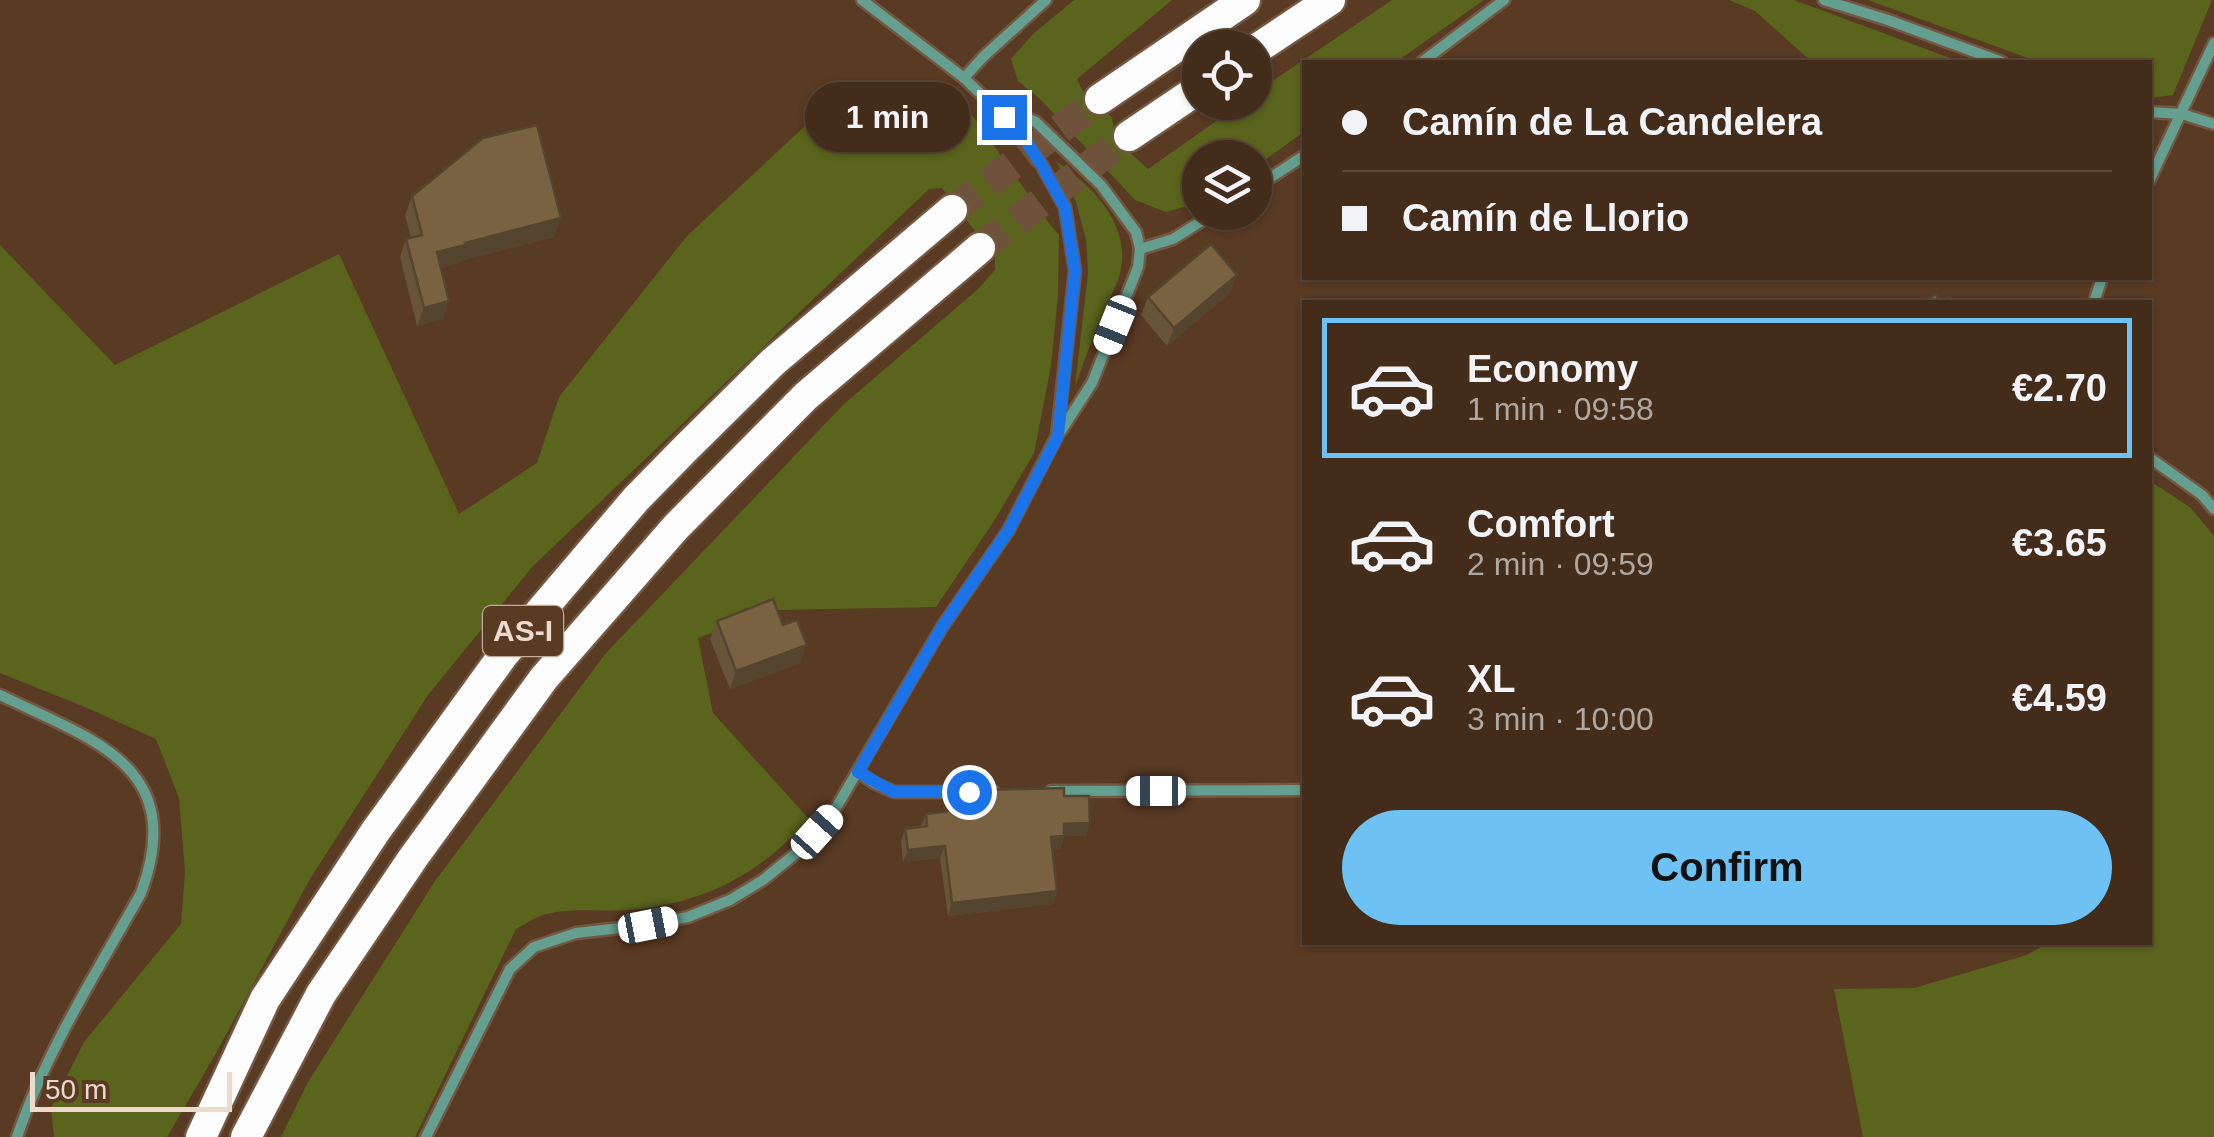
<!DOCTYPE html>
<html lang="en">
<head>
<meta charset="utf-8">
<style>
	:root { --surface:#432c1a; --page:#4a3423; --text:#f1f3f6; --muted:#afa7a2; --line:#5b4839; --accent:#6ec2f3 }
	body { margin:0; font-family:Arial,sans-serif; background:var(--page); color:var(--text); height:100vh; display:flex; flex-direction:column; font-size:38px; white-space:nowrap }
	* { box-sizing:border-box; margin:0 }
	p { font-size:32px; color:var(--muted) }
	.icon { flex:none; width:55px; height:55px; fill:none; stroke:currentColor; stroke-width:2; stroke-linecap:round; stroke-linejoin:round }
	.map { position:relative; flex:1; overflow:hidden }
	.sheet { position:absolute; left:1302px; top:300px; width:850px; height:645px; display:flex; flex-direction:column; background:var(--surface); border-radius:0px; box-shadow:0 2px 8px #0004,0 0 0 2px var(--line) }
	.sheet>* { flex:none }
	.banner { position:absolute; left:1302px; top:60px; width:850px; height:220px; border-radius:0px; box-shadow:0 2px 8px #0004,0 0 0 2px var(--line); display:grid; align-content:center; height:220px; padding:0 40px; background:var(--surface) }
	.buttons { position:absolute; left:1182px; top:30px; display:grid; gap:20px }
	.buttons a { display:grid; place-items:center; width:90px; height:90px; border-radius:50%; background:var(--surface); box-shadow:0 2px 8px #0004,0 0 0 2px var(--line); font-size:50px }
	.scale { position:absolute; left:30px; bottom:25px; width:202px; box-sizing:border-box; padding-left:10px; border:5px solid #eedacd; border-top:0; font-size:28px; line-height:35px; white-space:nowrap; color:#eedacd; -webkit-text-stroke:8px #593a23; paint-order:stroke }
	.end { position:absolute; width:45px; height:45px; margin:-22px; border:12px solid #1a73e8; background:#fff; box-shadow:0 0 0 5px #fff }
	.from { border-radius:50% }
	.bubble { position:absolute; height:70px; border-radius:35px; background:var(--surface); box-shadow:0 2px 8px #0004,0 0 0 2px var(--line); font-size:32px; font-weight:800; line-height:70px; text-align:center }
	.car { position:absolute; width:30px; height:60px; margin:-30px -15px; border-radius:12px; box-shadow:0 0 8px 2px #0007; background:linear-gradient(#fff 24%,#345 0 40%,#fff 0 76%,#345 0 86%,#fff 0) }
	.banner b { display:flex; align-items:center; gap:35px; height:95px; font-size:38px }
	.banner b+b { border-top:2px solid var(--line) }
	.banner i { width:25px; height:25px; background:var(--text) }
	ul { padding:18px 0 0; list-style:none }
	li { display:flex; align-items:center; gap:30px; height:140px; margin:0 20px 15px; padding:0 20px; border:5px solid transparent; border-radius:0px }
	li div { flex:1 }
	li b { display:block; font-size:38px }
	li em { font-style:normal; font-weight:800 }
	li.current { border-color:var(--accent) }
	li>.icon { width:90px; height:90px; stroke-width:1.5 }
	.button { display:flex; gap:20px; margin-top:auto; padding:20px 40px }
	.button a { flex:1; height:115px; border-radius:60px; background:var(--accent); color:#111; font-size:40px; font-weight:800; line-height:115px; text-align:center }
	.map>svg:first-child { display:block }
	.green { fill:#5a641c }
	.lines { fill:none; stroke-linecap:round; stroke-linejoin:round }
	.motorway-tunnel { stroke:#6f523c; stroke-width:30; stroke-dasharray:30 15; stroke-linecap:butt }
	.minor-casing { stroke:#745742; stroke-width:15 }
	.motorway-casing { stroke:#745742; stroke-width:35 }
	.minor { stroke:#649f90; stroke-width:10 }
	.motorway { stroke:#fdfdfd; stroke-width:30 }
	.wall { fill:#685438 }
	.shaded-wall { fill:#55452e }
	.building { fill:#796241; stroke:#55452e; stroke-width:2.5 }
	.route { stroke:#1a73e8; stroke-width:12 }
	.labels { text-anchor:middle; stroke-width:8; stroke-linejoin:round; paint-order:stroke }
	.shield { fill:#593a23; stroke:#c1aa9a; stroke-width:2.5 }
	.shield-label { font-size:30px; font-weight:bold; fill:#eedacd }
</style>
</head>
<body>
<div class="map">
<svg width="2214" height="1137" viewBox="0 0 2214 1137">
	<rect width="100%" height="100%" fill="#593a23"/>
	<g class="green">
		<path d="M1074,0H1172L1077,79L1087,100L1112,117L1115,139L1148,169L1242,103L1255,102V93L1392,0H1484L1396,62H1305V131L1255,167V158H1200V202L1166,212L1135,200L1040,99L1018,81L1011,59L1033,34Z"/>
		<path d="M1729,0H1794L1961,62H1812L1755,11Z"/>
		<path d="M1868,0H2212L2173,95L2150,98V62H2039Z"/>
		<path d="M834,99L967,108L1048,222L1059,235L1058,295L1051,366L1034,453L996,518L936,607L776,610L698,638L713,713L809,819C759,875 703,904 628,910C601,912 570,907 543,915C534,918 525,924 516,929L415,1137H281L308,1082L435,881L606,653L844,404L977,290L995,270V257L942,188L929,189L533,566L428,695L310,879L215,1055L167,1137H54L51,1108L84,1042L181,924L185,872L179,798L156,739L85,707L0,673V245L115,365L339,254L459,514L537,463L559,397L687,236Z"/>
		<path d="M1057,162C1094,187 1134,228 1119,277C1115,289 1108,301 1103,313C1092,337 1084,362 1075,387L1088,273L1086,240L1076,202Z"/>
		<path d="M2150,481L2191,508L2214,536V1137H1863L1834,989L1914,988L2027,955L2047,943L2150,942Z"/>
	</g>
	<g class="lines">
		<g class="motorway-tunnel">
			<path d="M952,210L1100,99"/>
			<path d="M980,248L1129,136"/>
		</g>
		<g class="minor-casing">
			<g id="minor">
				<path d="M1824,0L1888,20L2002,62"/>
				<path d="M1422,62L1504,0"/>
				<path d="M964,78L983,57L1046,0"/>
				<path d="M994,103L1036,122L1101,185L1136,232L1140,249L1138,267L1092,383L1061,431"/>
				<path d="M2150,112L2182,114L2214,124"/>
				<path d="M2150,179L2214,43"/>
				<path d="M1255,188L1305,155"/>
				<path d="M1140,249L1173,239L1216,212"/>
				<path d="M2094,302L2102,278"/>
				<path d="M2150,458L2202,495L2214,509"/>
				<path d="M0,695C93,740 188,766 141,893C97,972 46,1051 17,1137"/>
				<path d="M858,772L874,783L894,792H994"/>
				<path d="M1051,791L1305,790"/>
				<path d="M426,1137L510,969L534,947L576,933L647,925L688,917L730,900L763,880L800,850L833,813L942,627L1008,531L1057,436L1075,271L1065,207L1041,164L1022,135L986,99L964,78L862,0"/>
			</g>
		</g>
		<g class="motorway-casing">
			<g id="motorway">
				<path d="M1255,50L1330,0"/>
				<path d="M1100,99L1245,0"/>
				<path d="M1129,136L1200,88"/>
				<path d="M201,1137L265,999L375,832L504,654L636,499L684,450L773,362L952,210"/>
				<path d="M246,1137L321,994L413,858L544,678L676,527L806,396L980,248"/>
			</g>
		</g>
		<use href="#minor" class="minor"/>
		<use href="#motorway" class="motorway"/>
	</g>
	<g class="wall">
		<path d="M412,196L554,237L460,261L459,263L441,268L443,319L417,326L400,257L406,239L411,238L405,215Z"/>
		<path d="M1230,293L1167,346L1141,315L1148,297Z"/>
		<path d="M717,621L800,663L730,689L710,639Z"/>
		<path d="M982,790L1064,796L1086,836H1064L1060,849H1052L1057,891L1053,904L948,916L940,858L903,862L901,841L905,829L921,827L926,814L968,809L973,796H980Z"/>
	</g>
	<g class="shaded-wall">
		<path d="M561,218L554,237L460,261L459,263L430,271L437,252L465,243Z"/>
		<path d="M1237,275L1230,293L1167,346L1174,328Z"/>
		<path d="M449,301L443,319L417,326L424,308Z"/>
		<path d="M807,645L800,663L730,689L736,671Z"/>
		<path d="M1090,823L1086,836H1064L1060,849H1046L1051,837L1064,824Z"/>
		<path d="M945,846L940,858L903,862L908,850Z"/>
		<path d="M1057,891L1053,904L948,916L952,903Z"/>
	</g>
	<g class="building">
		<path d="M537,125L561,218L465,243L466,245L437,252L449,301L424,308L406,239L422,235L412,196L483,138Z"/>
		<path d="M1211,244L1237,275L1174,328L1148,297Z"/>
		<path d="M1935,294L1942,302H1924Z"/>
		<path d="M1949,297L1954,302H1942Z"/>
		<path d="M773,599L783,625L797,620L807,645L736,671L717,621Z"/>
		<path d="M1064,788V796H1089L1090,823L1064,824V836L1051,837L1057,891L952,903L945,846L908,850L905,829L927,826L926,814L973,808V796H982V790Z"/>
	</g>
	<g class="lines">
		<path class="route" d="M969,792H894L858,772L942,627L1008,531L1058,436L1075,271L1065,208L1041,164L1022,135L1004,117"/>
	</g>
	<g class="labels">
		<rect class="shield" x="483" y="606" width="80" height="50" rx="8"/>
		<g class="shield-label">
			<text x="523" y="641">AS-I</text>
		</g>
	</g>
</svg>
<div class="buttons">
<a><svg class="icon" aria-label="locate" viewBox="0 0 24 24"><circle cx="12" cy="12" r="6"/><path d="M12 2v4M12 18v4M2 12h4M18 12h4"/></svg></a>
<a><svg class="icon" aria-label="layers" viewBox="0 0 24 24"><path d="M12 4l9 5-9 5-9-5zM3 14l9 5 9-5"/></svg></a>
</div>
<div class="scale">50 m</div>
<i class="end from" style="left:969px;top:792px"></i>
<i class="end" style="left:1004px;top:117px"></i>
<div class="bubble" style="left:805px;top:82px;width:165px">1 min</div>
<i class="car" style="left:1115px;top:325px;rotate:202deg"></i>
<i class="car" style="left:1156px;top:791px;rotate:270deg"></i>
<i class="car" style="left:817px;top:832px;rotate:42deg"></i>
<i class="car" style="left:648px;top:925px;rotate:79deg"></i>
<div class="banner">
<b><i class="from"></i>Camín de La Candelera</b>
<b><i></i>Camín de Llorio</b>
</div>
<section class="sheet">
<ul>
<li class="current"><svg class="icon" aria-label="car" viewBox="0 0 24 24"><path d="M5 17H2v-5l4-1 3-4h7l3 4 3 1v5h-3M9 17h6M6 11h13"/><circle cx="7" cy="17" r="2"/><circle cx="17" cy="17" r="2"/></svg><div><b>Economy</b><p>1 min · 09:58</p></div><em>€2.70</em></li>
<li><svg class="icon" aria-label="car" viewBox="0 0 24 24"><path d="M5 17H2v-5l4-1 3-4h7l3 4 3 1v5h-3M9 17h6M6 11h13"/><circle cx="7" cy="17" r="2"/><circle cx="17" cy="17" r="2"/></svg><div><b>Comfort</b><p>2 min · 09:59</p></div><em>€3.65</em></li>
<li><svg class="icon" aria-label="car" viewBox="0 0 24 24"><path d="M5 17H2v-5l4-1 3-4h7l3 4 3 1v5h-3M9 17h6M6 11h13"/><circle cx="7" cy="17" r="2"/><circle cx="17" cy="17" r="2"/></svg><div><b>XL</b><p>3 min · 10:00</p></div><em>€4.59</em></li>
</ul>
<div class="button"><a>Confirm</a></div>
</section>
</div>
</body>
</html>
